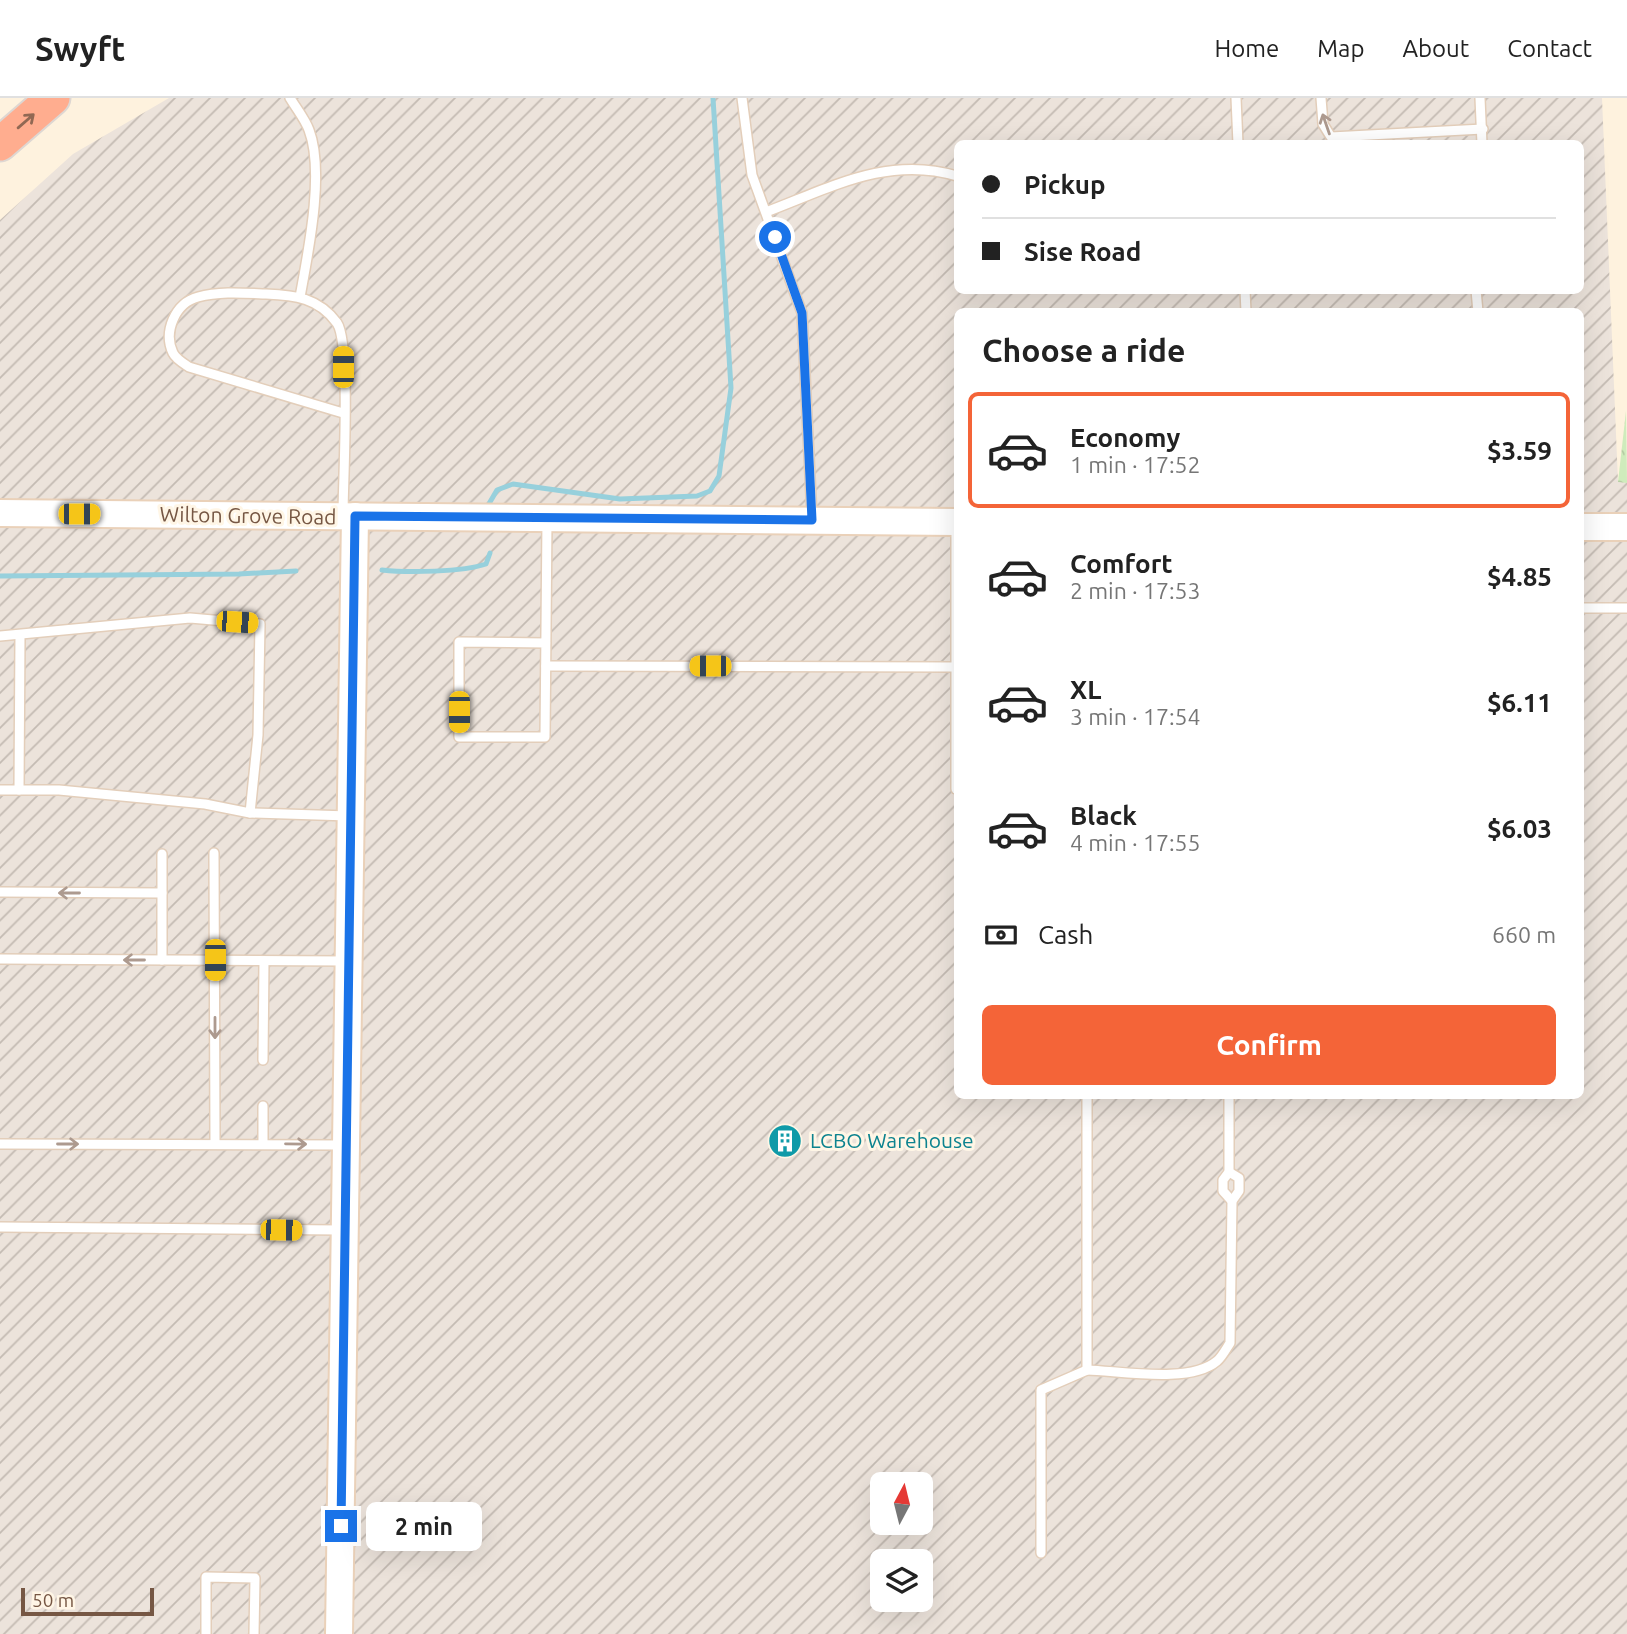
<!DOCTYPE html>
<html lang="en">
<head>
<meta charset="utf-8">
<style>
	:root { --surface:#fff; --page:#f2f2f2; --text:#222; --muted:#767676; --line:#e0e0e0; --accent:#f46438 }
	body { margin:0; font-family:Ubuntu,sans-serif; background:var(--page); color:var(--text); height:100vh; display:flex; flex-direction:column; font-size:26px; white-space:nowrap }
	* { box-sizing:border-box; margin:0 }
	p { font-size:23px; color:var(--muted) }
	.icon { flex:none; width:38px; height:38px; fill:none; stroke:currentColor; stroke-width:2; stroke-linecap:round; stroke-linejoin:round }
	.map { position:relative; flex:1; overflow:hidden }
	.panel { position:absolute; left:954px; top:210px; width:630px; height:791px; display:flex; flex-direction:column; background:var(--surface); border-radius:10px; box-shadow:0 7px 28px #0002 }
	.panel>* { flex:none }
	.top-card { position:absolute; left:954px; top:42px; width:630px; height:154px; border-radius:10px; box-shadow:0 7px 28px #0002; display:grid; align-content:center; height:154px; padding:0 28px; background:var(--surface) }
	.needle { width:46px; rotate:7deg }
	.buttons { position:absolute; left:870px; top:1374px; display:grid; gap:14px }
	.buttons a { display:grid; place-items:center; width:63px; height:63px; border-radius:10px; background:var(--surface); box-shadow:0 7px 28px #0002; font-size:35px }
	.scale { position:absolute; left:21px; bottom:18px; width:133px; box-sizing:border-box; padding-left:7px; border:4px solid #765744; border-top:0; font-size:19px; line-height:24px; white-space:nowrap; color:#765744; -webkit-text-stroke:5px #fff6e6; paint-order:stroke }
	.end { position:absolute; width:32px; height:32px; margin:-16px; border:9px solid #1a73e8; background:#fff; box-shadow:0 0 0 4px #fff }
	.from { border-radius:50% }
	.bubble { position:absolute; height:49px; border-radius:10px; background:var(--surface); box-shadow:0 7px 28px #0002; font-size:23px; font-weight:700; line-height:49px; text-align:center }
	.car { position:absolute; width:21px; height:42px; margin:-21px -10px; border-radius:9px; box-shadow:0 0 5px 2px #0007; background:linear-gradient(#f5c518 24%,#345 0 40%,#f5c518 0 76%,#345 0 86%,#f5c518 0) }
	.top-card b { display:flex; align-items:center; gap:24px; height:66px; font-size:26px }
	.top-card b+b { border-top:2px solid var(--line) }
	.top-card i { width:18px; height:18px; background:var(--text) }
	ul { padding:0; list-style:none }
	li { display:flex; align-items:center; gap:21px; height:116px; margin:0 14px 10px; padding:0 14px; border:4px solid transparent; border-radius:10px }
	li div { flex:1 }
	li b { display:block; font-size:26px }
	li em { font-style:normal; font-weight:700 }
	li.selected { border-color:var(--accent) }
	li>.icon { width:63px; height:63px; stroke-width:1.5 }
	h2 { padding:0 28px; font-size:32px; line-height:84px }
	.pay { display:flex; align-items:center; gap:18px; height:77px; padding:0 28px; font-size:26px }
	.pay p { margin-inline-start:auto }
	.action { display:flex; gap:14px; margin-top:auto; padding:14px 28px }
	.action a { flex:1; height:80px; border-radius:10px; background:var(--accent); color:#fff; font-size:28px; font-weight:700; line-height:80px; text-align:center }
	header { display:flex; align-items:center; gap:42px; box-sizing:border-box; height:98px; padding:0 35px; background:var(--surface); border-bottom:2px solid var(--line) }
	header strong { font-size:33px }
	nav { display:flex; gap:38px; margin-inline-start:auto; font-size:24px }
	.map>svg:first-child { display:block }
	.industrial { fill:url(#industrial-furrows); fill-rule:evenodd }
	.forest { fill:url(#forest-crowns) }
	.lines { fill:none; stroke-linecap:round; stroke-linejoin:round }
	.stream { stroke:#97d0dc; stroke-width:5 }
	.lane-casing { stroke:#e3ceba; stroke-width:12 }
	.secondary-casing { stroke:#ead1b9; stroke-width:30 }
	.highway-casing { stroke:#ded7d2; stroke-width:37 }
	.lane { stroke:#fff; stroke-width:9 }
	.secondary { stroke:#fff; stroke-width:26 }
	.highway { stroke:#ffad8f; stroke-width:33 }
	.oneway { stroke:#916853 }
	.oneway2 { stroke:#ad9a8f }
	.route { stroke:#1a73e8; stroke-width:9 }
	.labels { text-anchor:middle; stroke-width:6; stroke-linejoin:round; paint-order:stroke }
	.street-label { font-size:21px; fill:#765744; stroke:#fff6e6 }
	.culture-label { font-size:21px; fill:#0d838f; stroke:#fff6e6; text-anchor:start }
</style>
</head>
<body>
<header>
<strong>Swyft</strong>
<nav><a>Home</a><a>Map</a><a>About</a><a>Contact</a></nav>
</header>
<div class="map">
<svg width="1627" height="1536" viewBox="0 0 1627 1536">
	<defs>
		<pattern id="industrial-furrows" width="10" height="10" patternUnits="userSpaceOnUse" patternTransform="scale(1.75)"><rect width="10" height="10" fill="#ece3db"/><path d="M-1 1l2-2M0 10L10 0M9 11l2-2" fill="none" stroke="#c4bbb3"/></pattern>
		<pattern id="forest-crowns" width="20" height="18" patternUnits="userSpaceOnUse" patternTransform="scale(1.75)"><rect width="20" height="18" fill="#cfecbc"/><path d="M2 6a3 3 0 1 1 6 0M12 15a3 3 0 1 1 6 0" fill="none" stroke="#b5cca3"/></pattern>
	</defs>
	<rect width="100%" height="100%" fill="#fef2de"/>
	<path class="industrial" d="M169,0H1602L1618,384H1627V1536H0V122L73,56ZM957,46H1580V192H957ZM957,214H1580V998H957ZM882,1386H920V1424H882ZM882,1463H920V1502H882Z"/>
	<path class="forest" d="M1626,313L1627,385L1618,384Z"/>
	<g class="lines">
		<g class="stream">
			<path d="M490,404L497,392L513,386L620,401L697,398L710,393L719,378L731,290L713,0"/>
			<path d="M382,472C407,475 463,474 486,466L490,455"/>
			<path d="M0,478L239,476L296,473"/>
		</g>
		<g class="lane-casing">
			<g id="lane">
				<path d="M290,0C296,10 305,21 309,32C325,74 308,155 300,199"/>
				<path d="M742,0L752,77L802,215L812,419"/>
				<path d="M1236,0L1238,46"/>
				<path d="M1321,0L1323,26L1331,39L1483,31"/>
				<path d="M1480,0L1482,46"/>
				<path d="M766,114C830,90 888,57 957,78"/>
				<path d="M1245,192L1246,214"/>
				<path d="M1476,192L1478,214"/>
				<path d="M343,315L189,269C183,265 176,261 173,255C163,234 175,205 198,199C220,193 243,195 266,196C295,197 319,200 337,225C351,245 343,384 343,417"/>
				<path d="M1580,510H1627"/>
				<path d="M0,538L190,520L260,526L258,637L250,715"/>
				<path d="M546,545L459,544V639H545L547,422"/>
				<path d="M546,568L956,569V428"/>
				<path d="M956,691V569"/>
				<path d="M0,692H59L205,706L250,715L349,718"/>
				<path d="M19,692L20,537"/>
				<path d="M214,755L215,1045"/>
				<path d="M162,756V862"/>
				<path d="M0,794L162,795"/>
				<path d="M0,861L347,863"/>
				<path d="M263,962L264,863"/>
				<path d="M1087,998V1272C1121,1273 1190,1286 1217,1263C1222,1259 1226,1251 1230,1245L1232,1103L1239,1093V1080L1229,1074"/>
				<path d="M1229,998V1074L1223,1082V1093L1232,1103"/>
				<path d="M0,1046L345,1047"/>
				<path d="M263,1046V1008"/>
				<path d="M0,1129L341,1132"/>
				<path d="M1041,1455V1292L1087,1272"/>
				<path d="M206,1536V1479L255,1480L254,1536"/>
			</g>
		</g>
		<g class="secondary-casing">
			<g id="secondary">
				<path d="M0,415L957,424"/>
				<path d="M1580,429H1627"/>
				<path d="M339,1536L355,418"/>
			</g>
		</g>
		<g class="highway-casing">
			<path id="highway" d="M0,46L53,0"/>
		</g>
		<use href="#lane" class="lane"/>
		<use href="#secondary" class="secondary"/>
		<use href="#highway" class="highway"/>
	</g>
	<defs><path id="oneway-shaft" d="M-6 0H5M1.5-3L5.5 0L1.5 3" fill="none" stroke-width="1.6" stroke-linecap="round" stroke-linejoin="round" transform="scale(1.75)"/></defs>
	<use class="oneway" href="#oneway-shaft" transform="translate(26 23) rotate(-41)"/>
	<g class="oneway2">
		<use href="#oneway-shaft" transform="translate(1326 26) rotate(-109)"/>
		<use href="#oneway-shaft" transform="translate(69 795) rotate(-180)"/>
		<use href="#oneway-shaft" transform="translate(134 862) rotate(-180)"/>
		<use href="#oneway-shaft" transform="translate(215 930) rotate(90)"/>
		<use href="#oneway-shaft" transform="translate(68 1046)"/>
		<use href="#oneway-shaft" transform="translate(296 1046) rotate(1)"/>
	</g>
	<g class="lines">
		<path class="route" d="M341,1428L355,418L812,422L802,215L775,139"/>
	</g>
	<defs>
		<g id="building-disc" transform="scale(1.75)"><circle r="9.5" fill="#0f9aa8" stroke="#fff6e6"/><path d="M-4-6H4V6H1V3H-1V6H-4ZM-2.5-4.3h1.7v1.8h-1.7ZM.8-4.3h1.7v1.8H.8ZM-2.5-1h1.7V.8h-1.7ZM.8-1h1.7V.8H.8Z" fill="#fff"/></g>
	</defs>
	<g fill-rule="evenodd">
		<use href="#building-disc" x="785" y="1043"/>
	</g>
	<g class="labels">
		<g class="street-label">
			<text transform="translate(248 418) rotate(1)" y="7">Wilton Grove Road</text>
		</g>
		<g class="culture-label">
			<text x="810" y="1050">LCBO Warehouse</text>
		</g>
	</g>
</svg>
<div class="buttons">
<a><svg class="needle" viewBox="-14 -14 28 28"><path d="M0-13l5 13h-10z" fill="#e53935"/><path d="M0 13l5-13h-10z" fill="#767676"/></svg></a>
<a><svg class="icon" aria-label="layers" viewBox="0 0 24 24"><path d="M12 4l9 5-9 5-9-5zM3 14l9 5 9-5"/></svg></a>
</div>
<div class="scale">50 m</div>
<i class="end from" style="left:775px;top:139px"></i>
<i class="end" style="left:341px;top:1428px"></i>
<div class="bubble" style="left:366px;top:1404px;width:116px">2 min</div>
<i class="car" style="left:343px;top:269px;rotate:0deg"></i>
<i class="car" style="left:79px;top:416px;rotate:90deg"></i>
<i class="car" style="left:237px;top:524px;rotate:94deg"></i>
<i class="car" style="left:710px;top:568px;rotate:270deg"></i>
<i class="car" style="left:459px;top:614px;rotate:180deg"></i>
<i class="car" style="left:215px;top:862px;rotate:180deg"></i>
<i class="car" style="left:281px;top:1132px;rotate:91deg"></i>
<div class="top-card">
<b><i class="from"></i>Pickup</b>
<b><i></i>Sise Road</b>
</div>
<section class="panel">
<h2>Choose a ride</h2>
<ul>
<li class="selected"><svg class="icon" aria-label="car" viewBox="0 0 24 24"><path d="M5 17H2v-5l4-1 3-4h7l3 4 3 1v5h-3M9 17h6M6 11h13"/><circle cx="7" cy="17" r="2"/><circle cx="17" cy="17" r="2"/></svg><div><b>Economy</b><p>1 min · 17:52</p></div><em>$3.59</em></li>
<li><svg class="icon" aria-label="car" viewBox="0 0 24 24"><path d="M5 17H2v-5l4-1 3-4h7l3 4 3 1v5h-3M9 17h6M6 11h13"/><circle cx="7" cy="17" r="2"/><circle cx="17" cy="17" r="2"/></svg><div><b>Comfort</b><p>2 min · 17:53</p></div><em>$4.85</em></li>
<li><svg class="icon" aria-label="car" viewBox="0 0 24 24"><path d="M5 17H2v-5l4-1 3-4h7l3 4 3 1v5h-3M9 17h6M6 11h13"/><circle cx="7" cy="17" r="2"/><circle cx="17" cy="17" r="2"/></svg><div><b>XL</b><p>3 min · 17:54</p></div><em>$6.11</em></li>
<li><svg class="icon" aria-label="car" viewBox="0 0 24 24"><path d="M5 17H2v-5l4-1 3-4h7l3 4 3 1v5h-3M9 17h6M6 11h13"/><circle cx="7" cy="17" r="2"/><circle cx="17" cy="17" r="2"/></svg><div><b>Black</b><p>4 min · 17:55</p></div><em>$6.03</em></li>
</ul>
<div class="pay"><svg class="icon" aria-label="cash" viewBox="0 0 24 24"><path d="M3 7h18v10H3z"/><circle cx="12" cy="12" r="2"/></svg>Cash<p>660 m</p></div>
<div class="action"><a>Confirm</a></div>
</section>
</div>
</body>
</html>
